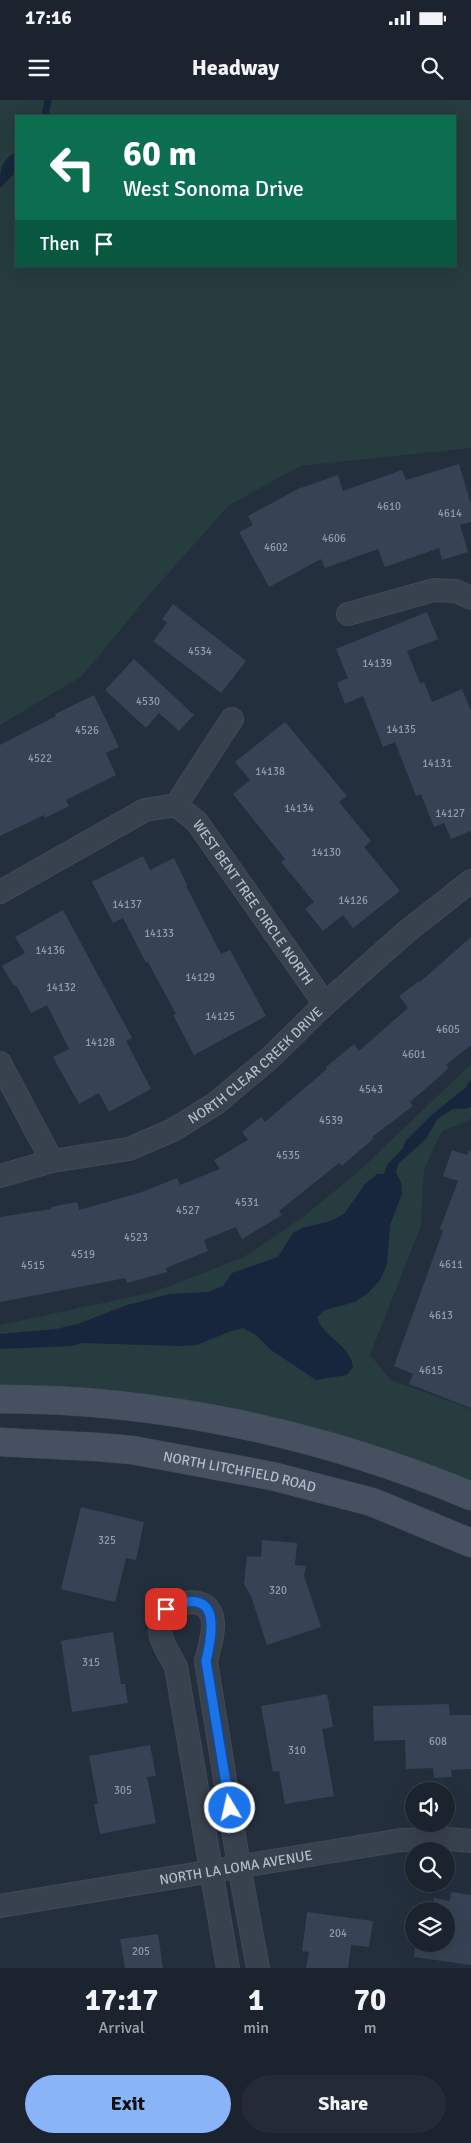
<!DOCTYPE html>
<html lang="en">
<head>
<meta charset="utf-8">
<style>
	:root { --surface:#1b232e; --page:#242b36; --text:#f1f3f6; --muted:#a0a4aa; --line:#39404a; --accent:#8ab4f8 }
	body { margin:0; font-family:Signika,sans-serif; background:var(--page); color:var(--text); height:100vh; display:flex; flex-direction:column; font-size:19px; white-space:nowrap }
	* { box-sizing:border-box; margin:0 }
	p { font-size:16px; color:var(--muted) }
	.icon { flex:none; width:28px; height:28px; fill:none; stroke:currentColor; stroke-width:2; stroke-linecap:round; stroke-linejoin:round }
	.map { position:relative; height:1868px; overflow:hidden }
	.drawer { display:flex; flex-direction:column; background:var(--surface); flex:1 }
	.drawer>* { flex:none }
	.top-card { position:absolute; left:15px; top:15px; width:441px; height:152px; border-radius:0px; box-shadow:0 5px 20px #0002,0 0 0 1px var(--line); background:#0b6e4f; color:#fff; overflow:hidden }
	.fabs { position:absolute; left:405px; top:1682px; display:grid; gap:10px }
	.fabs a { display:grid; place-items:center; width:50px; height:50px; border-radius:50%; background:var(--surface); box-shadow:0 5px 20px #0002,0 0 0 1px var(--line); font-size:25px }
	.pin { position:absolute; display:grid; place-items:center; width:42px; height:42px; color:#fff; margin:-21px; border-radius:10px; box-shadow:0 2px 8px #0006 }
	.me { position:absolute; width:55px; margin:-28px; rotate:351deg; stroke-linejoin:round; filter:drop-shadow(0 0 4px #0008) }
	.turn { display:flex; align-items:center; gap:18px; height:105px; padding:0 25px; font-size:22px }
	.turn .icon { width:65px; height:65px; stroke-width:2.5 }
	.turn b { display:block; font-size:35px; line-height:42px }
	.then { display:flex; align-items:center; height:48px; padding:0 25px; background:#0003; gap:10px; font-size:19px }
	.eta { display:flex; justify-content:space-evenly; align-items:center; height:85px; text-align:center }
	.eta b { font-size:30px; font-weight:700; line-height:35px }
	.primary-button { display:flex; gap:10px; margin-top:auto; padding:10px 25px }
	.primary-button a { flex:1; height:58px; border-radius:30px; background:var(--accent); color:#111; font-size:20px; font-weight:700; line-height:58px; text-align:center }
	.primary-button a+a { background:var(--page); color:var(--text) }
	.status { display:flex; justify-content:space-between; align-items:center; height:35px; padding:0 25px; background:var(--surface); direction:ltr }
	.status svg { height:14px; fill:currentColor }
	header { display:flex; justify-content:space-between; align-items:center; height:65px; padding:0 25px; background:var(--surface); font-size:22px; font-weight:700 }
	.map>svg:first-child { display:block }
	.green { fill:#263c3f; fill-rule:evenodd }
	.water { fill:#17263c }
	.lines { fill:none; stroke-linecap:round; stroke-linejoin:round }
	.stream { stroke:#17263c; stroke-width:7 }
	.building { fill:#364354 }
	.street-casing { stroke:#414a57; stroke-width:24 }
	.secondary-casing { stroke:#414a57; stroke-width:29 }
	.street { stroke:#38414e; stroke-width:22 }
	.secondary { stroke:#465061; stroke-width:28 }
	.route-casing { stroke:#114b97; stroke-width:12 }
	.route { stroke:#1a73e8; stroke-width:9 }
	.labels { text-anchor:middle; stroke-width:5; stroke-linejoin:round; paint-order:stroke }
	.number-label { font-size:11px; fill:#929caa }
	.street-label { font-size:14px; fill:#b4bcc9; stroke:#1d2633 }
</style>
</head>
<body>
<div class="status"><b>17:16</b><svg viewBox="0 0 49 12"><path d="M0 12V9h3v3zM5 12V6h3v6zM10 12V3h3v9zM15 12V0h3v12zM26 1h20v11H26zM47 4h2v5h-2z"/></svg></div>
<header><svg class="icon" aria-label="menu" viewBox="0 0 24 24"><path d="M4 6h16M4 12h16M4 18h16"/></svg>Headway<svg class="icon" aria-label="search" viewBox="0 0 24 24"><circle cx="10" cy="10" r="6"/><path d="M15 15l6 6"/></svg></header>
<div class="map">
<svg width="471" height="1868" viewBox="0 0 471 1868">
	<rect width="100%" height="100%" fill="#242f3e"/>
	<!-- green -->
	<path class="green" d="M0 0H471V348L300 366 228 406 149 495 82 576 0 625ZM16 16H455V166H16Z
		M471 964V1019L442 1031 424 1069 421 1126 370 1255 391 1280 471 1309V1382L0 1287V1225L154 1192 244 1157 303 1117 358 1072Z"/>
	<!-- water -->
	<path class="water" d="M16 52V72L0 88C0 71 0 61 16 52Z
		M471 979V1007L464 1009H453L437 1019 426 1039 398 1064 396 1072 401 1082 402 1094 390 1125 387 1165 380 1180 368 1193 355 1202 325 1210 317 1217C322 1237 350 1244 353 1267L347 1275 316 1280 271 1250 256 1235 243 1228 231 1231 197 1245 179 1246 82 1243 72 1246 0 1249V1234L56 1229 78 1224 127 1205 170 1194 208 1192 223 1186 232 1173 278 1157 293 1133 302 1128 331 1121 344 1114 365 1084 377 1074H384L387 1065 403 1048 406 1040 433 1014 466 987Z"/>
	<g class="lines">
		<!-- stream -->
		<path class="stream" d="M45 16 48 0"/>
	</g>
	<!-- building -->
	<path class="building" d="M459 364 471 404V422L460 425 468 452 442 460 439 448 385 467 378 449 325 468 321 459 269 487 239 432 253 425 248 416 298 389 338 375 343 391 402 370 406 380Z
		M173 504 246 561 221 593 153 541 167 523 162 519Z
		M427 512 438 539 407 551 420 583 424 582 432 602 462 589 471 611V731L451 739 444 723 434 727 421 694 416 696 395 642 383 647 363 596 345 604 337 583 348 578 336 549Z
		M134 559 194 615 179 631 159 613 146 628 105 590Z
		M94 595 119 647 106 653 116 675 66 700 69 706 45 718 44 715 0 736V645L56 616 55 614Z
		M285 622 347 696 339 702 371 741 364 747 400 791 353 828 343 815 323 831 305 809 314 802 281 762 285 759 233 694 250 680 235 662Z
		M143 756 150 770 174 758 187 785 186 786 221 854 230 850 266 916 194 955 173 915 176 914 148 862 146 863 123 818 113 823 92 782Z
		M63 810 132 938 126 941 151 989 109 1012 99 993 79 1004 53 957 69 949 47 905 31 913 16 885 14 886 2 866 25 853 15 837Z
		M471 837V945L446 965 449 968 410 1002 413 1006 372 1037 374 1038 342 1066 339 1063 279 1111 282 1115 242 1139 236 1127 204 1140 208 1151 166 1168 167 1172 127 1183 126 1178 0 1202V1117L51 1109V1107L77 1102 79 1110 139 1093 177 1078 180 1085 220 1069 214 1060 248 1040 242 1032 261 1017 265 1022 327 969 326 967 354 944 359 951 408 908 399 896 419 881 420 882Z
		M452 1050 467 1055 469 1050 471 1051V1308L409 1284 413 1274 394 1266 443 1131 440 1129 458 1081 443 1076Z
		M81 1407 144 1422 136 1460 126 1458 115 1502 61 1489Z
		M262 1440 297 1443 295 1465 306 1466 304 1476 321 1527 267 1545 251 1496 244 1484 247 1456 261 1457Z
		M113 1532 121 1584H125L128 1603 72 1612 61 1541Z
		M327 1594 333 1627 322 1629 334 1696 285 1704 279 1671 273 1672 261 1606Z
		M449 1604 450 1615H471V1669L451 1670 452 1677 434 1678 433 1668 406 1669 405 1640 374 1641 373 1606Z
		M150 1645 156 1676 147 1677 156 1723 100 1734 94 1704H98L89 1656Z
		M451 1792 471 1795V1865L414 1857 415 1844H446V1811H432L434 1798 450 1801Z
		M307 1812 373 1821 369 1847 351 1845 348 1868H306L309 1852 302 1851Z
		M158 1834 163 1868H125L120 1839Z"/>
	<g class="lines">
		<!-- street casing -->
		<g class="street-casing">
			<g id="street">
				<path d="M348 514 434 490 456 491 471 498"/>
				<path id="s1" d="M176 705 197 722 325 904"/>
				<path d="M0 792 145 710 176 705 232 619"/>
				<path d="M0 963 52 1061"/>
				<path id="s2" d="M0 1076 52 1061 129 1049 173 1030 215 1004 270 958 325 904 405 833 471 781"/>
				<path id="s3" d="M0 1806 401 1740 449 1739 471 1741"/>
				<path d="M228 1868 176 1567C164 1543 153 1536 166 1509 183 1501 210 1495 213 1522 214 1535 209 1548 206 1561L239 1766 258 1868"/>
			</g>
		</g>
		<!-- secondary casing -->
		<g class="secondary-casing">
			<g id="secondary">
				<path d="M0 1299C161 1299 322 1334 471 1396"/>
				<path id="s4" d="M0 1342 97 1347 132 1350 272 1376 372 1402 471 1443"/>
			</g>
		</g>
		<!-- street -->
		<use href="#street" class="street"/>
		<!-- secondary -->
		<use href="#secondary" class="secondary"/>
	</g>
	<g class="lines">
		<!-- route casing -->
		<g class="route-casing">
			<path id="route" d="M166 1509C218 1485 215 1524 206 1561L230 1708"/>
		</g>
		<!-- route -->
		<use href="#route" class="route"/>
	</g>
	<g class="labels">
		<!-- number labels -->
		<g class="number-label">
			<text x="389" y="410">4610</text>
			<text x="450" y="417">4614</text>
			<text x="334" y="442">4606</text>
			<text x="276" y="451">4602</text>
			<text x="200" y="555">4534</text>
			<text x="377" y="567">14139</text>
			<text x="148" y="605">4530</text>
			<text x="401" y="633">14135</text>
			<text x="87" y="634">4526</text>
			<text x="40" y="662">4522</text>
			<text x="437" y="667">14131</text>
			<text x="270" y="675">14138</text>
			<text x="299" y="712">14134</text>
			<text x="450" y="717">14127</text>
			<text x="326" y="756">14130</text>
			<text x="353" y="804">14126</text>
			<text x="127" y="808">14137</text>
			<text x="159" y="837">14133</text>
			<text x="50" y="854">14136</text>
			<text x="200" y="881">14129</text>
			<text x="61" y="891">14132</text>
			<text x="220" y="920">14125</text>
			<text x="448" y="933">4605</text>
			<text x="100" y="946">14128</text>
			<text x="414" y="958">4601</text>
			<text x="371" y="993">4543</text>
			<text x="331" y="1024">4539</text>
			<text x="288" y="1059">4535</text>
			<text x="247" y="1106">4531</text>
			<text x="188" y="1114">4527</text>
			<text x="136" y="1141">4523</text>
			<text x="83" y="1158">4519</text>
			<text x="451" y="1168">4611</text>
			<text x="33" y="1169">4515</text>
			<text x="441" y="1219">4613</text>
			<text x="431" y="1274">4615</text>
			<text x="107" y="1444">325</text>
			<text x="278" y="1494">320</text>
			<text x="91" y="1566">315</text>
			<text x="438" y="1645">608</text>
			<text x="297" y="1654">310</text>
			<text x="123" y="1694">305</text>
			<text x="338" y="1837">204</text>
			<text x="141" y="1855">205</text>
		</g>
		<!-- street labels -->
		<g class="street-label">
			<text dy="5" stroke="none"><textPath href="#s1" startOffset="125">WEST BENT TREE CIRCLE NORTH</textPath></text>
			<text dy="5" stroke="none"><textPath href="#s2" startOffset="285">NORTH CLEAR CREEK DRIVE</textPath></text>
			<text dy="5" stroke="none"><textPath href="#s4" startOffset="242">NORTH LITCHFIELD ROAD</textPath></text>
			<text dy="5" stroke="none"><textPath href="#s3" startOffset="239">NORTH LA LOMA AVENUE</textPath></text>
		</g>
	</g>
</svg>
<div class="fabs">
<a><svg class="icon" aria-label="sound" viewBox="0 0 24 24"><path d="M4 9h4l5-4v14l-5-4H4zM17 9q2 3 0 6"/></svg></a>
<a><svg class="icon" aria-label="search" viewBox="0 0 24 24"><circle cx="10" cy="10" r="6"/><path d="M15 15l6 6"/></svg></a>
<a><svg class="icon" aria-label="layers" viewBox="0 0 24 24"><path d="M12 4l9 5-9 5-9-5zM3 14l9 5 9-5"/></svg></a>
</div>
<div class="pin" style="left:166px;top:1509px;background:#d93025"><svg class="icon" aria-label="arrive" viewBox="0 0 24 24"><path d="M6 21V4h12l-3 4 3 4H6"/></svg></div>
<svg class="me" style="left:230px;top:1708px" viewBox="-20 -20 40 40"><circle r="17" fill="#1a73e8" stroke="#fff" stroke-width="3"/><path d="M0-11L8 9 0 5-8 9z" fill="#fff"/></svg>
<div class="top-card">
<div class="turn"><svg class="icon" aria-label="left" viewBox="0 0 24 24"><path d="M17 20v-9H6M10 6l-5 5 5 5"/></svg><div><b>60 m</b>West Sonoma Drive</div></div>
<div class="then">Then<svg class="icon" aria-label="arrive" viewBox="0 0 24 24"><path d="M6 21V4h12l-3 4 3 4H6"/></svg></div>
</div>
</div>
<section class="drawer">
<div class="eta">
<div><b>17:17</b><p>Arrival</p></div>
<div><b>1</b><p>min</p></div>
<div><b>70</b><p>m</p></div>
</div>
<div class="primary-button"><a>Exit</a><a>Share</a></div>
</section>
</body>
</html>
